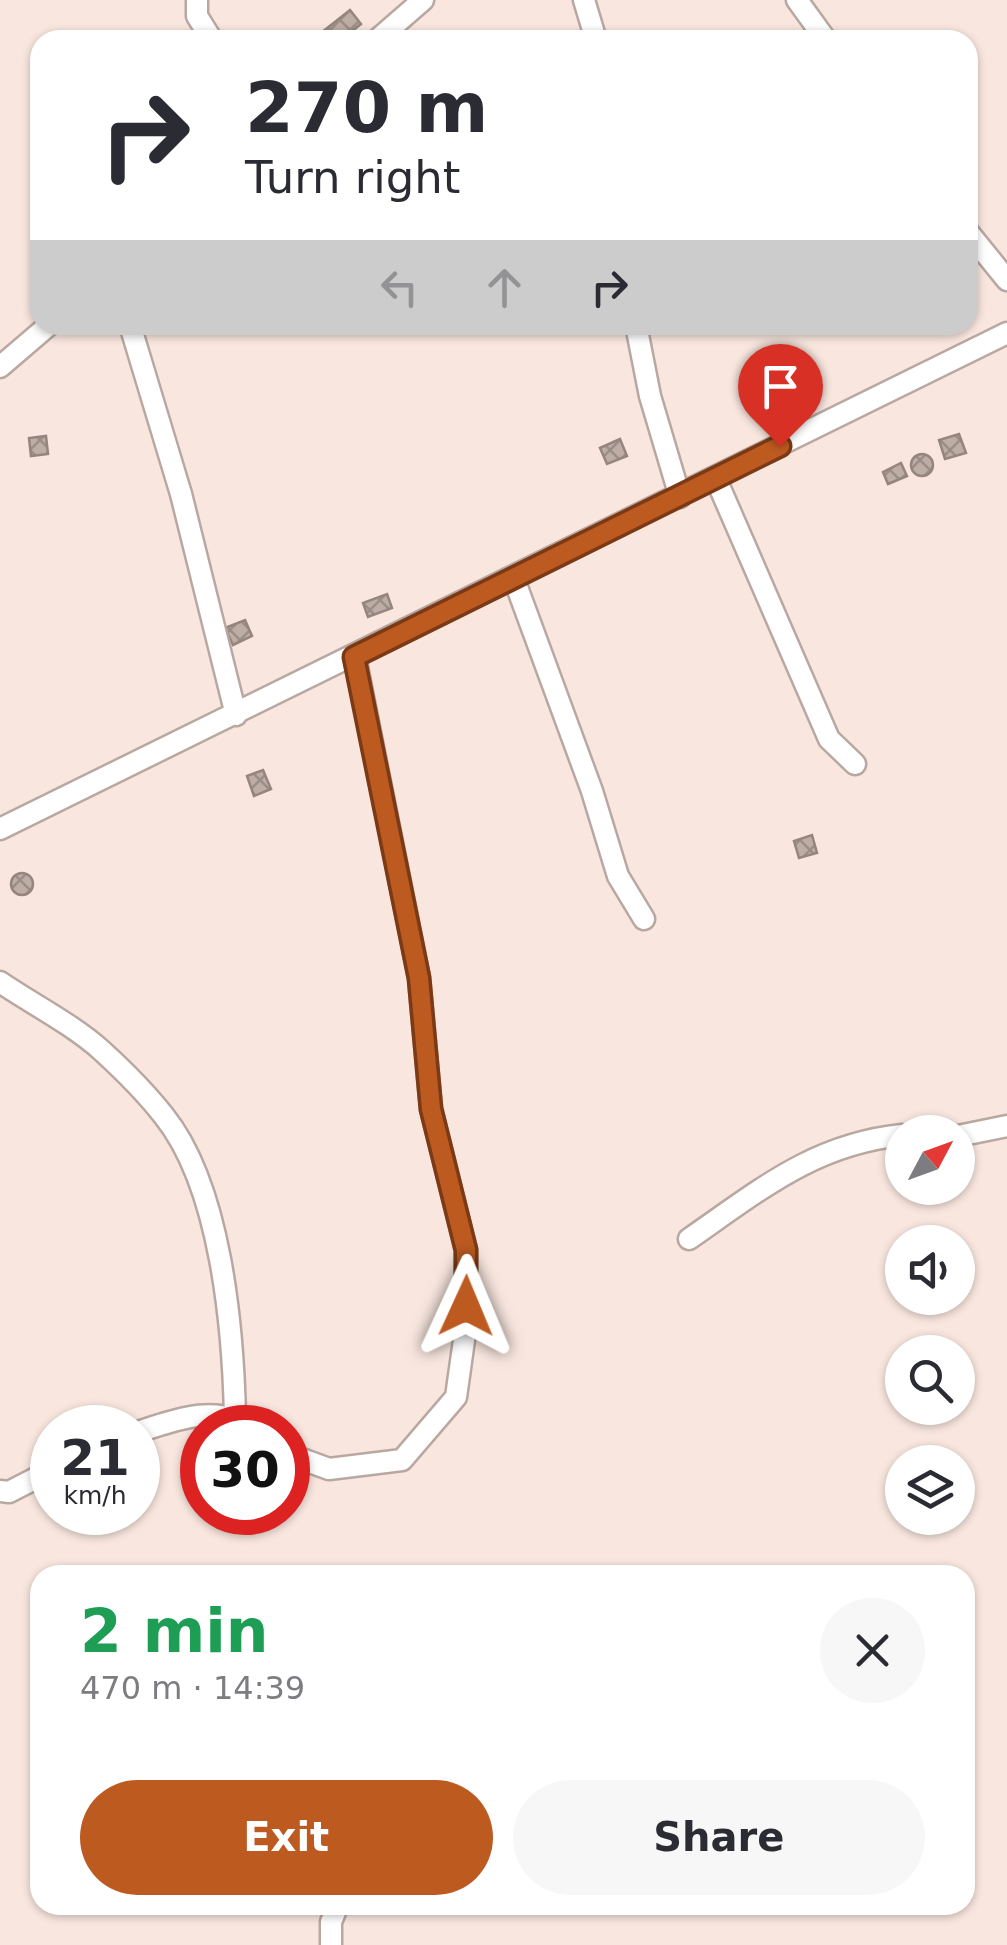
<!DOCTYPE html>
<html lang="en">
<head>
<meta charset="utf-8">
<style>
	:root { --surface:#fff; --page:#f7f7f7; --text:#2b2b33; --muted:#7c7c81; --accent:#bd5a20 }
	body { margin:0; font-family:"DejaVu Sans",sans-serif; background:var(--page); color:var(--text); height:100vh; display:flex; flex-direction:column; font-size:38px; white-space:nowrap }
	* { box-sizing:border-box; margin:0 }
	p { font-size:32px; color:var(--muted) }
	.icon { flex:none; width:55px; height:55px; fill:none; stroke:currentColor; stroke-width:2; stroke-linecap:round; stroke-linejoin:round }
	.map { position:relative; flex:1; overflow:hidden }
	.sheet { position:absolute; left:30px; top:1565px; width:945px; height:350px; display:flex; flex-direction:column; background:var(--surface); border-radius:30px; box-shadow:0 2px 8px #0004 }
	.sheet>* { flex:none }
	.banner { position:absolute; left:30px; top:30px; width:948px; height:305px; border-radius:30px; box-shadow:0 2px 8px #0004; background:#fff; color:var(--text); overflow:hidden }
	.needle { width:65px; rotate:49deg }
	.controls { position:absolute; left:885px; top:1115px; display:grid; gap:20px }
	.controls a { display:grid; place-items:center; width:90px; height:90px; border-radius:50%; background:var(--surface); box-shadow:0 2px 8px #0004; font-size:50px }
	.speed { position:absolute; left:30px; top:1405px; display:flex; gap:20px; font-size:50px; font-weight:700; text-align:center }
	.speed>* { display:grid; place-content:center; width:130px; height:130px; border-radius:50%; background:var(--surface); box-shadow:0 2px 8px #0004; line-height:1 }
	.speed small { font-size:25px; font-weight:400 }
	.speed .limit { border:15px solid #d22; background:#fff; color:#111 }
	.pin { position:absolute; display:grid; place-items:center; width:85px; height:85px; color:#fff; margin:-102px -42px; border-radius:50% 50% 50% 0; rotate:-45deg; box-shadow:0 0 10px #0007 }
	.pin .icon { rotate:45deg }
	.me { position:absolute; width:110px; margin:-55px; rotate:1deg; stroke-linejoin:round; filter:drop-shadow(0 0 8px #0008) }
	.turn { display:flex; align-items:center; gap:35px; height:210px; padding:0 50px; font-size:45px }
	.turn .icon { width:130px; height:130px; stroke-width:2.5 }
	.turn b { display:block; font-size:70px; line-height:85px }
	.lanes { display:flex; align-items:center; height:95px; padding:0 50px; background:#0003; justify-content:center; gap:50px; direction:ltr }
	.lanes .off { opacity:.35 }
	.round { display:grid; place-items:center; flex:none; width:105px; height:105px; border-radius:52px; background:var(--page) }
	.summary { display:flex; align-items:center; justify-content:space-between; height:170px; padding:0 50px }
	h1 { font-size:60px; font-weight:600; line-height:75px; color:#1e9e55 }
	.cta { display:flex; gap:20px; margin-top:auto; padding:20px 50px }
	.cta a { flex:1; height:115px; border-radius:60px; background:var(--accent); color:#fff; font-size:40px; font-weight:600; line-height:115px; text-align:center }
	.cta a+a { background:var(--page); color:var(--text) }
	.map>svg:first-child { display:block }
	.building { fill:url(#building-cross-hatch); stroke:#95857e; stroke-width:2.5 }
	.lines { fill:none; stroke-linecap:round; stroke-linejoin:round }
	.minor-casing { stroke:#b9a8a1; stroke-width:25 }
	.minor { stroke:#fff; stroke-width:20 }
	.route-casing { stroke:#7b3a15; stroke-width:25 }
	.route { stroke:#bd5a20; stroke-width:18 }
</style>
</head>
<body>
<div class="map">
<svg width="1007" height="1945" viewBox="0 0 1007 1945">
	<defs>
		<pattern id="building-cross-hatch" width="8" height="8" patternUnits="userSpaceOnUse" patternTransform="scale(2.5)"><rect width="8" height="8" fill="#bdada5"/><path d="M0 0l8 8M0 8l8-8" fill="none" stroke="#9b8e87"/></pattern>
	</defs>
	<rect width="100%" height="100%" fill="#f9e7df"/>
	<!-- building -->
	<path class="building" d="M350 10 361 24 341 40H312Z
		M959 434 966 453 945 459 939 440Z
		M46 436 48 454 31 456 29 438Z
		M620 439 627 456 607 464 600 448Z
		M911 465a11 11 0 1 1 22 0a11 11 0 1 1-22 0Z
		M901 463 907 476 888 484 883 472Z
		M387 594 392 608 368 617 363 603Z
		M245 620 252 636 233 645 225 628Z
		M263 770 271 789 254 796 247 776Z
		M812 835 817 853 799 858 794 841Z
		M11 884a11 11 0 1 1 22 0a11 11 0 1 1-22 0Z"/>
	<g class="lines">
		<!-- minor casing -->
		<g class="minor-casing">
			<path id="minor" d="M197 0V16L212 40
				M584 0 596 40
				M797 0 826 40
				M377 40 423 0
				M968 232 1007 280
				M130 325 181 494 236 715
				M636 325 650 396 680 497
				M0 367 49 325
				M716 479 829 739 855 764
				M514 579 592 791 618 876 644 919
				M0 829 1007 333
				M0 982C32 1004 72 1024 101 1050 123 1070 146 1093 164 1116 221 1187 233 1328 235 1416
				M958 1136 1007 1126
				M689 1239C760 1190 814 1144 902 1135
				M138 1432C174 1420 218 1403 251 1428
				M288 1454 329 1469 402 1460 456 1397 465 1333 466 1250 431 1109 419 978 355 657
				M0 1491 9 1492 52 1470
				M331 1945V1922L338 1905"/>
		</g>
		<!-- minor -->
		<use href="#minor" class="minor"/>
	</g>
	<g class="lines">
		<!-- route casing -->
		<g class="route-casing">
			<path id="route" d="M466 1306V1250L431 1109 419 978 354 657 780 446"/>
		</g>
		<!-- route -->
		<use href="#route" class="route"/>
	</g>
</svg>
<div class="controls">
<a><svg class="needle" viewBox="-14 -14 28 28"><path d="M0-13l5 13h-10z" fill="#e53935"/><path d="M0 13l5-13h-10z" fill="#7c7c81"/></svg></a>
<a><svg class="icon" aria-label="sound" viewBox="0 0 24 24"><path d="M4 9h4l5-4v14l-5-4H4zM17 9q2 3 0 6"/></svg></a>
<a><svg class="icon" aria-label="search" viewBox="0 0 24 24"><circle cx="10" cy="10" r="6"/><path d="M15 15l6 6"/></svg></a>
<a><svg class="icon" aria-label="layers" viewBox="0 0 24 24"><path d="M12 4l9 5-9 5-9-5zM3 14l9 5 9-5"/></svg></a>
</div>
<div class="speed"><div>21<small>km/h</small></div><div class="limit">30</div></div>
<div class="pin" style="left:780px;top:446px;background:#d93025"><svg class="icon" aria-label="arrive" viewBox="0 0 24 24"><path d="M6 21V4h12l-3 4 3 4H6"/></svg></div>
<svg class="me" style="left:466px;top:1306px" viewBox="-20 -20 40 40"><path d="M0-17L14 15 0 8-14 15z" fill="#bd5a20" stroke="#fff" stroke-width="4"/></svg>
<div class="banner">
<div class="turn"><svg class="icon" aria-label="right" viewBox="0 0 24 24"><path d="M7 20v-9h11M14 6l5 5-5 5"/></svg><div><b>270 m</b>Turn right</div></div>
<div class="lanes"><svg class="icon off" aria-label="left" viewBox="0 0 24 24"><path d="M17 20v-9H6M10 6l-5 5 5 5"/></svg><svg class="icon off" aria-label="ahead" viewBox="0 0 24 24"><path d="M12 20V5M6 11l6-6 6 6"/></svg><svg class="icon" aria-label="right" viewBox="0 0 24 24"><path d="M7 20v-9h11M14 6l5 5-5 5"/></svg></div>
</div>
<section class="sheet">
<div class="summary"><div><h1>2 min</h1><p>470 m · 14:39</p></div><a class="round"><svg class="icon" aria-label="close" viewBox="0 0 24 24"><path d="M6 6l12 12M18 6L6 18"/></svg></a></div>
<div class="cta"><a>Exit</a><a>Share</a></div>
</section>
</div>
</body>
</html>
